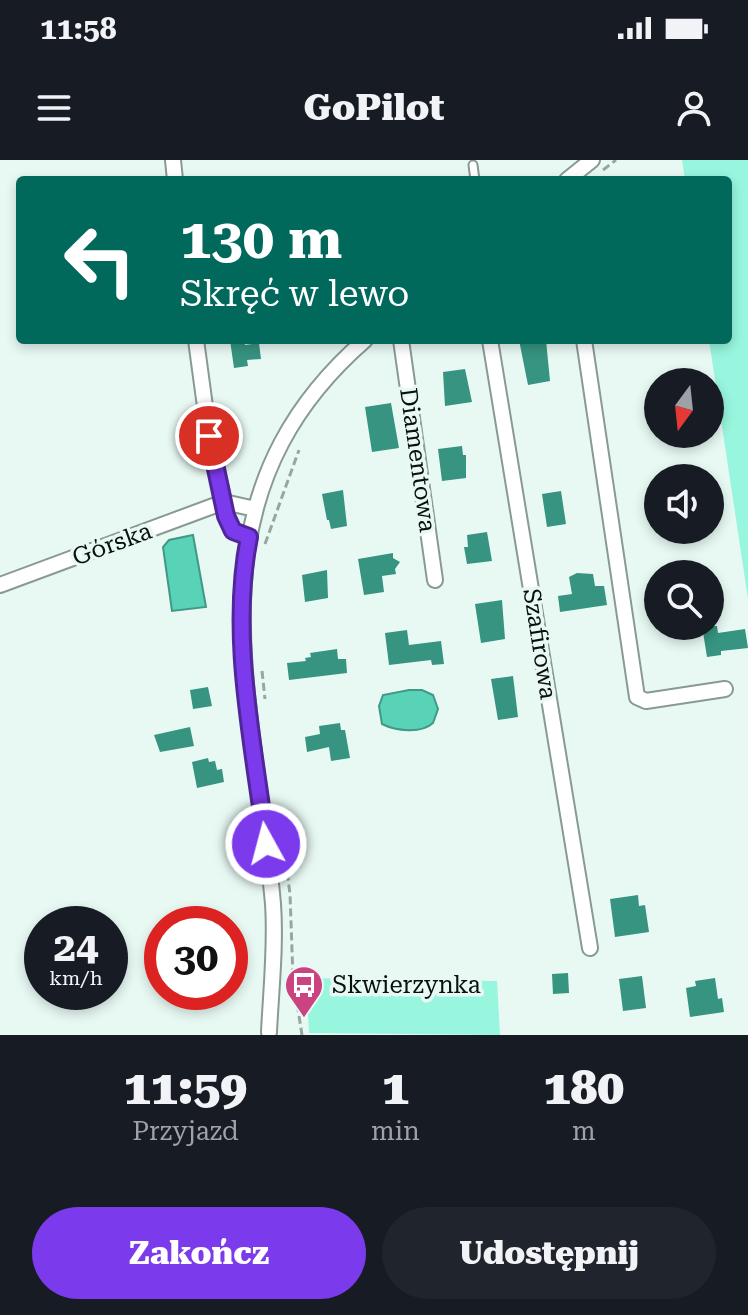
<!DOCTYPE html>
<html lang="pl">
<head>
<meta charset="utf-8">
<style>
	:root { --surface:#171b24; --page:#20242c; --text:#f1f3f6; --muted:#9ea1a6; --accent:#7c3aed }
	body { margin:0; font-family:"Roboto Serif",serif; background:var(--page); color:var(--text); height:100vh; display:flex; flex-direction:column; font-size:30px; white-space:nowrap }
	* { box-sizing:border-box; margin:0 }
	p { font-size:26px; color:var(--muted) }
	.icon { flex:none; width:44px; height:44px; fill:none; stroke:currentColor; stroke-width:2; stroke-linecap:round; stroke-linejoin:round }
	.map { position:relative; height:875px; overflow:hidden }
	.drawer { display:flex; flex-direction:column; background:var(--surface); flex:1 }
	.drawer>* { flex:none }
	.hud { position:absolute; left:16px; top:16px; width:716px; height:168px; border-radius:8px; box-shadow:0 4px 12px #0003; background:#00695c; color:#fff; overflow:hidden }
	.needle { width:52px; rotate:195deg }
	.buttons { position:absolute; left:644px; top:208px; display:grid; gap:16px }
	.buttons a { display:grid; place-items:center; width:80px; height:80px; border-radius:50%; background:var(--surface); box-shadow:0 4px 12px #0003; font-size:40px }
	.speed { position:absolute; left:24px; top:746px; display:flex; gap:16px; font-size:40px; font-weight:700; text-align:center }
	.speed>* { display:grid; place-content:center; width:104px; height:104px; border-radius:50%; background:var(--surface); box-shadow:0 4px 12px #0003; line-height:1 }
	.speed small { font-size:20px; font-weight:400 }
	.speed .limit { border:12px solid #d22; background:#fff; color:#111 }
	.pin { position:absolute; display:grid; place-items:center; width:68px; height:68px; color:#fff; margin:-34px; border:4px solid #fff; border-radius:50%; box-shadow:0 2px 8px #0007 }
	.me { position:absolute; width:88px; margin:-44px; rotate:353deg; stroke-linejoin:round; filter:drop-shadow(0 0 6px #0008) }
	.turn { display:flex; align-items:center; gap:28px; height:168px; padding:0 32px; font-size:36px }
	.turn .icon { width:104px; height:104px; stroke-width:2.5 }
	.turn b { display:block; font-size:56px; line-height:68px }
	.eta { display:flex; justify-content:space-evenly; align-items:center; height:136px; text-align:center }
	.eta b { font-size:48px; font-weight:800; line-height:56px }
	.button { display:flex; gap:16px; margin-top:auto; padding:16px 32px }
	.button a { flex:1; height:92px; border-radius:48px; background:var(--accent); color:#fff; font-size:32px; font-weight:800; line-height:92px; text-align:center }
	.button a+a { background:var(--page); color:var(--text) }
	.status { display:flex; justify-content:space-between; align-items:center; height:56px; padding:0 40px; background:var(--surface); direction:ltr }
	.status svg { height:22px; fill:currentColor }
	header { display:flex; justify-content:space-between; align-items:center; height:104px; padding:0 32px; background:var(--surface); font-size:36px; font-weight:800 }
	.map>svg:first-child { display:block }
	.green { fill:#98f6de }
	.water { fill:#58d3b8; stroke:#419885; stroke-width:2 }
	.building { fill:#369480 }
	.lines { fill:none; stroke-linecap:round; stroke-linejoin:round }
	.lane-casing { stroke:#899994; stroke-width:11 }
	.street-casing { stroke:#899994; stroke-width:18 }
	.path { stroke:#98a5a1; stroke-width:3; stroke-dasharray:8 4; stroke-linecap:butt }
	.lane { stroke:#fff; stroke-width:7 }
	.street { stroke:#fff; stroke-width:14 }
	.route-casing { stroke:#51269a; stroke-width:20 }
	.route { stroke:#7c3aed; stroke-width:14 }
	.labels { text-anchor:middle; stroke-width:7; stroke-linejoin:round; paint-order:stroke }
	.street-label { font-size:24px; fill:#0a100e; stroke:#e8f9f4 }
	.poi-label { font-size:24px; fill:#0a100e; stroke:#e8f9f4; text-anchor:start }
</style>
</head>
<body>
<div class="status"><b>11:58</b><svg viewBox="0 0 49 12"><path d="M0 12V9h3v3zM5 12V6h3v6zM10 12V3h3v9zM15 12V0h3v12zM26 1h20v11H26zM47 4h2v5h-2z"/></svg></div>
<header><svg class="icon" aria-label="menu" viewBox="0 0 24 24"><path d="M4 6h16M4 12h16M4 18h16"/></svg>GoPilot<svg class="icon" aria-label="person" viewBox="0 0 24 24"><circle cx="12" cy="8" r="4"/><path d="M4 21q1-7 8-7t8 7"/></svg></header>
<div class="map">
<svg width="748" height="875" viewBox="0 0 748 875">
	<rect width="100%" height="100%" fill="#e8f9f4"/>
	<!-- green -->
	<path class="green" d="M682 0H748V439L709 180H728V20H685Z
		M306 818 497 821 500 875 309 873Z"/>
	<!-- water -->
	<path class="water" d="M193 375 206 447 172 451 163 387 169 380Z
		M409 530H422L433 535 438 549 433 563C421 574 396 571 382 564L379 546 383 535Z"/>
	<!-- building -->
	<path class="building" d="M230 180H244L245 185 259 183 261 199 247 200 248 206 234 208Z
		M519 180H546L550 221 528 225Z
		M465 209 472 242 445 246 443 212Z
		M391 243 399 288 372 292 365 247Z
		M462 286 463 295H466V318L442 321 438 289Z
		M343 330 347 366 331 369 329 360H327L322 334Z
		M561 331 566 364 547 367 542 334Z
		M487 372 492 401 467 404 464 387H468L467 375Z
		M393 393V398L400 402 395 409 396 414 382 416 384 432 364 435 358 399Z
		M327 410 328 438 305 442 302 415Z
		M577 413 593 414 595 426H604L607 445 560 452 558 436 572 434 569 417Z
		M502 440 505 479 481 483 475 444Z
		M702 466H717L718 473 745 469 748 488 721 491V495L707 497Z
		M407 470 409 485 441 481 444 504 432 505 431 500 389 505 385 473Z
		M337 489 338 499H346L347 513 289 520 287 503 306 501 305 498 311 497 310 493Z
		M513 516 518 557 498 560 491 519Z
		M208 527 212 546 193 549 190 530Z
		M340 563 341 570H345L350 598 331 601 329 587 307 592 305 577 320 574 319 566Z
		M190 567 194 586 160 592 154 575Z
		M208 598 209 602 215 601 217 610 222 609 224 622 197 628 192 602Z
		M638 735 639 746 645 745 649 772 615 777 610 739Z
		M568 813 569 833 553 834 552 814Z
		M642 816 646 848 623 851 619 819Z
		M715 818 718 839 722 838 724 852 690 857 686 828 696 826 695 821Z"/>
	<g class="lines">
		<!-- lane casing -->
		<g class="lane-casing">
			<path id="lane" d="M473 5 475 20
				M224 342 226 356 233 371 249 377"/>
		</g>
		<!-- street casing -->
		<g class="street-casing">
			<path id="street" d="M173 0 175 20
				M567 20 592 0
				M196 180 209 276 224 342 255 349
				M401 180 435 420
				M490 180 590 788
				M584 180 637 537 646 541 725 529
				M0 425 224 342
				M269 872C271 830 276 786 273 744 255 537 180 341 365 180"/>
		</g>
		<!-- path -->
		<path class="path" d="M603 10 616 0
			M265 384 299 290
			M262 511 265 539
			M281 665 290 734 293 818 302 875"/>
		<!-- lane -->
		<use href="#lane" class="lane"/>
		<!-- street -->
		<use href="#street" class="street"/>
	</g>
	<g class="lines">
		<!-- route casing -->
		<g class="route-casing">
			<path id="route" d="M209 276 226 356 233 371 249 377C229 477 254 585 266 684"/>
		</g>
		<!-- route -->
		<use href="#route" class="route"/>
	</g>
	<!-- icons -->
	<defs>
		<g id="bus-pin" transform="scale(2)"><path d="M0 17L-7.5 6A9.5 9.5 0 1 1 7.5 6Z" fill="#cb4481" stroke="#e8f9f4"/><path d="M-5-6H5V4H4V6H2V4H-2V6H-4V4H-5ZM-3.5-4V0h7V-4ZM-3.5 1.2v1.5H-2V1.2ZM2 1.2v1.5H3.5V1.2Z" fill="#fff"/></g>
	</defs>
	<g fill-rule="evenodd">
		<use href="#bus-pin" x="304" y="825"/>
	</g>
	<g class="labels">
		<!-- street labels -->
		<g class="street-label">
			<text transform="translate(418 300) rotate(82)" y="8">Diamentowa</text>
			<text transform="translate(112 384) rotate(-20)" y="8">Górska</text>
			<text transform="translate(540 484) rotate(81)" y="8">Szafirowa</text>
		</g>
		<!-- poi labels -->
		<g class="poi-label">
			<text x="332" y="833">Skwierzynka</text>
		</g>
	</g>
</svg>
<div class="buttons">
<a><svg class="needle" viewBox="-14 -14 28 28"><path d="M0-13l5 13h-10z" fill="#e53935"/><path d="M0 13l5-13h-10z" fill="#9ea1a6"/></svg></a>
<a><svg class="icon" aria-label="sound" viewBox="0 0 24 24"><path d="M4 9h4l5-4v14l-5-4H4zM17 9q2 3 0 6"/></svg></a>
<a><svg class="icon" aria-label="search" viewBox="0 0 24 24"><circle cx="10" cy="10" r="6"/><path d="M15 15l6 6"/></svg></a>
</div>
<div class="speed"><div>24<small>km/h</small></div><div class="limit">30</div></div>
<div class="pin" style="left:209px;top:276px;background:#d93025"><svg class="icon" aria-label="arrive" viewBox="0 0 24 24"><path d="M6 21V4h12l-3 4 3 4H6"/></svg></div>
<svg class="me" style="left:266px;top:684px" viewBox="-20 -20 40 40"><circle r="17" fill="#7c3aed" stroke="#fff" stroke-width="3"/><path d="M0-11L8 9 0 5-8 9z" fill="#fff"/></svg>
<div class="hud">
<div class="turn"><svg class="icon" aria-label="left" viewBox="0 0 24 24"><path d="M17 20v-9H6M10 6l-5 5 5 5"/></svg><div><b>130 m</b>Skręć w lewo</div></div>
</div>
</div>
<section class="drawer">
<div class="eta">
<div><b>11:59</b><p>Przyjazd</p></div>
<div><b>1</b><p>min</p></div>
<div><b>180</b><p>m</p></div>
</div>
<div class="button"><a>Zakończ</a><a>Udostępnij</a></div>
</section>
</body>
</html>
